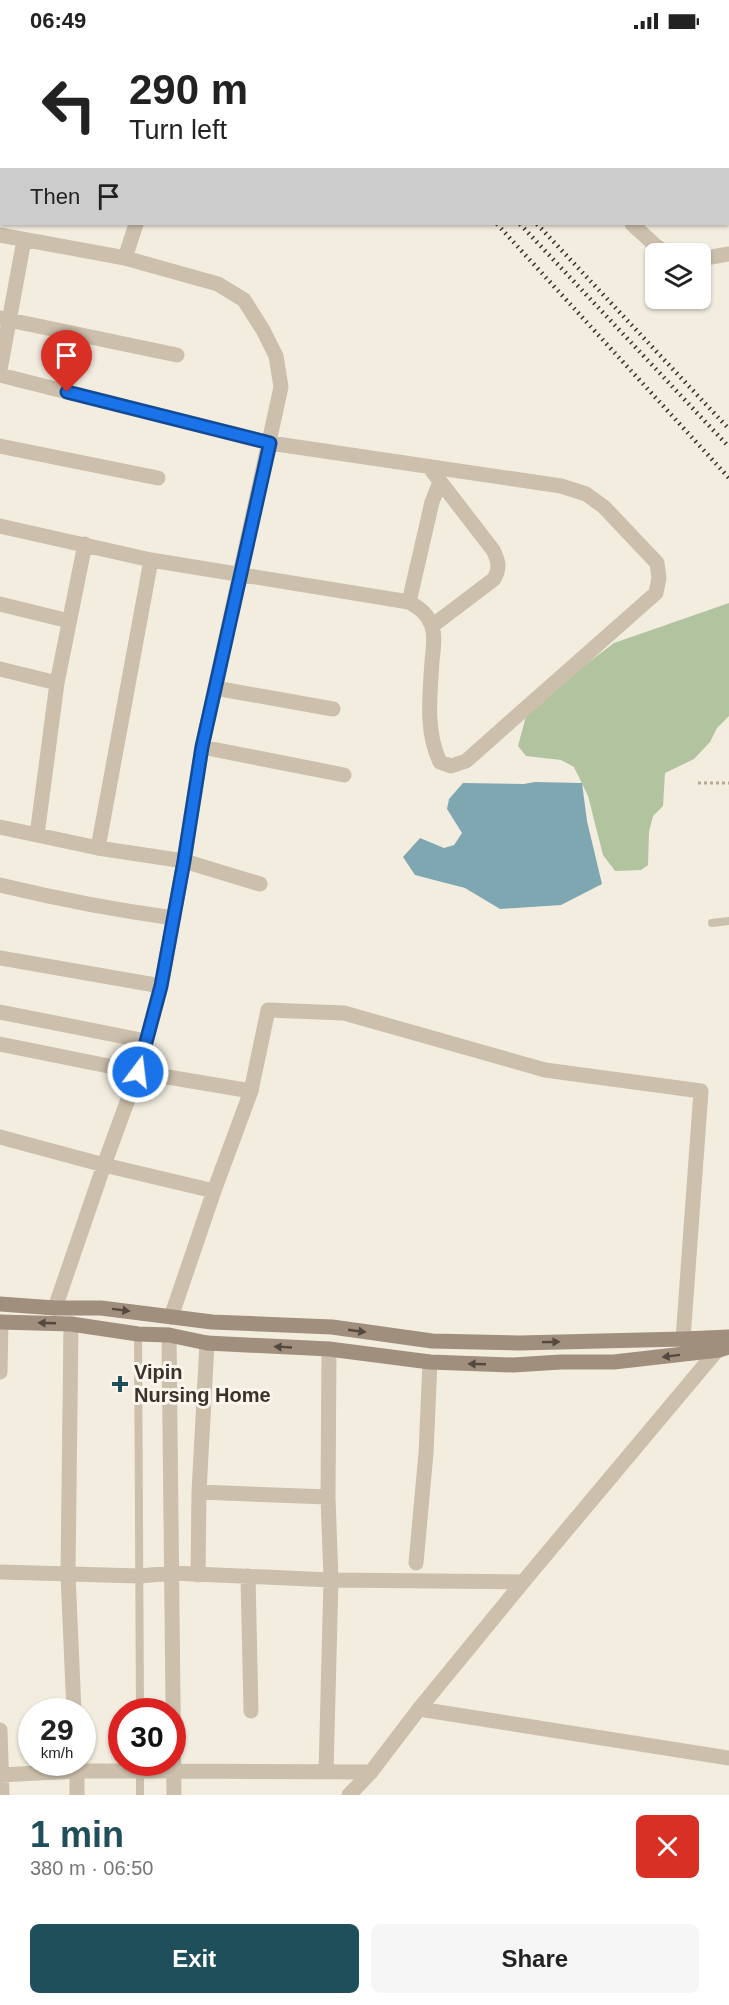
<!DOCTYPE html>
<html lang="en">
<head>
<meta charset="utf-8">
<style>
	:root { --surface:#fff; --page:#f6f6f6; --text:#222; --muted:#767676; --accent:#204f5c }
	body { margin:0; font-family:Helvetica,sans-serif; background:var(--page); color:var(--text); height:100vh; display:flex; flex-direction:column; font-size:22px; white-space:nowrap }
	* { box-sizing:border-box; margin:0 }
	p { font-size:20px; color:var(--muted) }
	.icon { flex:none; width:33px; height:33px; fill:none; stroke:currentColor; stroke-width:2; stroke-linecap:round; stroke-linejoin:round }
	.map { position:relative; height:1753px; overflow:hidden }
	.sheet { display:flex; flex-direction:column; background:var(--surface); flex:1 }
	.sheet>* { flex:none }
	.top-card { position:absolute; left:0px; top:0px; width:729px; height:183px; box-shadow:0 2px 4px #0004; background:#fff; color:var(--text); overflow:hidden }
	.fabs { position:absolute; left:645px; top:201px; display:grid; gap:12px }
	.fabs a { display:grid; place-items:center; width:66px; height:66px; border-radius:9px; background:var(--surface); box-shadow:0 2px 4px #0004; font-size:30px }
	.speed { position:absolute; left:18px; top:1656px; display:flex; gap:12px; font-size:30px; font-weight:700; text-align:center }
	.speed>* { display:grid; place-content:center; width:78px; height:78px; border-radius:50%; background:var(--surface); box-shadow:0 2px 4px #0004; line-height:1 }
	.speed small { font-size:15px; font-weight:400 }
	.speed .limit { border:9px solid #d22; background:#fff; color:#111 }
	.pin { position:absolute; display:grid; place-items:center; width:51px; height:51px; color:#fff; margin:-62px -26px; border-radius:50% 50% 50% 0; rotate:-45deg; box-shadow:0 0 6px #0007 }
	.pin .icon { rotate:45deg }
	.me { position:absolute; width:66px; margin:-33px; rotate:15deg; stroke-linejoin:round; filter:drop-shadow(0 0 4px #0008) }
	.turn { display:flex; align-items:center; gap:21px; height:126px; padding:0 30px; font-size:27px }
	.turn .icon { width:78px; height:78px; stroke-width:2.5 }
	.turn b { display:block; font-size:42px; line-height:51px }
	.then { display:flex; align-items:center; height:57px; padding:0 30px; background:#0003; gap:12px; font-size:22px }
	.round { display:grid; place-items:center; flex:none; width:63px; height:63px; border-radius:9px; background:var(--page) }
	.head { display:flex; align-items:center; justify-content:space-between; height:102px; padding:0 30px }
	h1 { font-size:36px; font-weight:700; line-height:45px; color:var(--accent) }
	.button { display:flex; gap:12px; margin-top:auto; padding:12px 30px }
	.button a { flex:1; height:69px; border-radius:9px; background:var(--accent); color:#fff; font-size:24px; font-weight:700; line-height:69px; text-align:center }
	.button a+a { background:var(--page); color:var(--text) }
	.status { display:flex; justify-content:space-between; align-items:center; height:42px; padding:0 30px; background:var(--surface); direction:ltr }
	.status svg { height:16px; fill:currentColor }
	.map>svg:first-child { display:block }
	.green { fill:#b2c3a0 }
	.water { fill:#7fa7b1 }
	.lines { fill:none; stroke-linecap:round; stroke-linejoin:round }
	.path { stroke:#b8a996; stroke-width:3; stroke-dasharray:3 3; stroke-linecap:butt }
	.service { stroke:#ccbfac; stroke-width:8 }
	.minor { stroke:#ccbfac; stroke-width:15 }
	.tertiary { stroke:#ccbfac; stroke-width:15 }
	.secondary { stroke:#a08f7d; stroke-width:15 }
	.rail { stroke:#3a322b; stroke-width:4.5; stroke-dasharray:1.5 4.5; stroke-linecap:butt }
	.oneway { fill:#544940 }
	.route-casing { stroke:#114b97; stroke-width:15 }
	.route { stroke:#1a73e8; stroke-width:10 }
	.poi-dot { fill:#204f5c; stroke:#faf6ed; stroke-width:2 }
	.labels { text-anchor:middle; stroke-width:6; stroke-linejoin:round; paint-order:stroke }
	.poi-label { font-size:20px; font-weight:bold; fill:#3a322b; stroke:#faf6ed; text-anchor:start }
</style>
</head>
<body>
<div class="status"><b>06:49</b><svg viewBox="0 0 49 12"><path d="M0 12V9h3v3zM5 12V6h3v6zM10 12V3h3v9zM15 12V0h3v12zM26 1h20v11H26zM47 4h2v5h-2z"/></svg></div>
<div class="map">
<svg width="729" height="1753" viewBox="0 0 729 1753">
	<rect width="100%" height="100%" fill="#f3ede0"/>
	<!-- green -->
	<path class="green" d="M729 561V674L717 686 710 700 694 717 665 731 663 764 653 774 649 790 648 823 641 828 615 829 603 813 588 754 574 725 561 718 526 714 518 704 526 674 568 636 614 601Z"/>
	<!-- water -->
	<path class="water" d="M535 740 582 741 587 779 602 842 561 863 500 867 465 846 415 833 403 815 420 796 444 806 454 803 462 791 447 767 449 757 463 741 524 742Z"/>
	<g class="lines">
		<!-- path -->
		<path class="path" d="M698 741H729"/>
		<!-- service -->
		<path class="service" d="M712 881 729 879
			M138 1292 140 1670
			M140 1720V1753"/>
		<!-- minor -->
		<path class="minor" d="M88 2V0
			M193 2V0
			M0 57H2
			M632 182 656 204 668 212
			M0 193 125 216 218 242 244 258 263 288 276 314 281 345 202 705 184 819 161 944 138 1030 104 1123 55 1266
			M125 216 136 182
			M700 217 729 212
			M0 276 177 313
			M0 328 24 198
			M0 333 270 401 561 444 586 452 604 465 657 521 659 536 656 551 466 719 451 724 440 720C425 689 430 653 432 619 433 608 436 593 431 582 426 570 419 566 409 560L151 518 0 484
			M0 404 158 436
			M429 425 493 508C499 520 500 526 494 537L432 584
			M409 560 432 460 440 440
			M0 562 69 579
			M0 627 57 641
			M215 646 333 667
			M202 705 344 733
			M0 785 98 806 184 819 260 842
			M37 793 57 641 85 502
			M98 806 151 518
			M0 843C58 857 115 868 174 876
			M0 916 161 944
			M0 970 146 999
			M0 1095 104 1123 214 1149
			M171 1275 214 1149 251 1049 268 968 344 971 545 1028 701 1049 683 1297
			M71 1282 68 1532 74 1670
			M169 1293 174 1753
			M0 1330 1 1280
			M199 1450 328 1455
			M416 1521 426 1411 430 1320
			M0 1530 140 1534 172 1531 331 1538 523 1540
			M198 1533 199 1450 207 1301
			M248 1534 251 1669
			M419 1667 729 1716
			M0 1688 2 1753
			M77 1720V1753
			M326 1730 331 1538 328 1455 329 1307
			M0 1733 77 1729H175L371 1730"/>
		<!-- tertiary -->
		<path class="tertiary" d="M0 1002 138 1030 251 1049
			M349 1753 371 1730 419 1667 523 1540 724 1300"/>
		<!-- secondary -->
		<path class="secondary" d="M0 1262 55 1266H101L212 1280 332 1285 432 1299 519 1301 683 1297 729 1295
			M0 1280 71 1282 138 1292 169 1293 207 1301 329 1307 430 1320 513 1323 561 1320H614L719 1308 729 1305"/>
		<!-- rail -->
		<path class="rail" d="M333 0 335 2
			M351 0 352 2
			M367 0 369 2
			M497 182 729 436
			M520 182 729 405
			M537 182 729 387"/>
	</g>
	<!-- one-way arrows -->
	<defs><path id="oneway-solid" d="M-6-.8H1V-3.2L6.5 0L1 3.2V.8H-6Z" transform="scale(1.5)"/></defs>
	<g class="oneway">
		<use href="#oneway-solid" transform="translate(121 1268) rotate(7)"/>
		<use href="#oneway-solid" transform="translate(47 1281) rotate(-178)"/>
		<use href="#oneway-solid" transform="translate(357 1289) rotate(8)"/>
		<use href="#oneway-solid" transform="translate(551 1300) rotate(-1)"/>
		<use href="#oneway-solid" transform="translate(283 1305) rotate(-177)"/>
		<use href="#oneway-solid" transform="translate(671 1314) rotate(173)"/>
		<use href="#oneway-solid" transform="translate(477 1322) rotate(-178)"/>
	</g>
	<g class="lines">
		<!-- route casing -->
		<g class="route-casing">
			<path id="route" d="M67 350 270 401 202 705 184 819 161 944 138 1030"/>
		</g>
		<!-- route -->
		<use href="#route" class="route"/>
	</g>
	<!-- markers -->
	<path class="poi-dot" d="M117 1333h6v6h6v6h-6v6h-6v-6h-6v-6h6z"/>
	<g class="labels">
		<!-- poi labels -->
		<g class="poi-label">
			<text x="134" y="1337">Vipin<tspan x="134" dy="23">Nursing Home</tspan></text>
		</g>
	</g>
</svg>
<div class="fabs">
<a><svg class="icon" aria-label="layers" viewBox="0 0 24 24"><path d="M12 4l9 5-9 5-9-5zM3 14l9 5 9-5"/></svg></a>
</div>
<div class="speed"><div>29<small>km/h</small></div><div class="limit">30</div></div>
<div class="pin" style="left:67px;top:350px;background:#d93025"><svg class="icon" aria-label="arrive" viewBox="0 0 24 24"><path d="M6 21V4h12l-3 4 3 4H6"/></svg></div>
<svg class="me" style="left:138px;top:1030px" viewBox="-20 -20 40 40"><circle r="17" fill="#1a73e8" stroke="#fff" stroke-width="3"/><path d="M0-11L8 9 0 5-8 9z" fill="#fff"/></svg>
<div class="top-card">
<div class="turn"><svg class="icon" aria-label="left" viewBox="0 0 24 24"><path d="M17 20v-9H6M10 6l-5 5 5 5"/></svg><div><b>290 m</b>Turn left</div></div>
<div class="then">Then<svg class="icon" aria-label="arrive" viewBox="0 0 24 24"><path d="M6 21V4h12l-3 4 3 4H6"/></svg></div>
</div>
</div>
<section class="sheet">
<div class="head"><div><h1>1 min</h1><p>380 m · 06:50</p></div><a class="round" style="background:#d93025;color:#fff"><svg class="icon" aria-label="close" viewBox="0 0 24 24"><path d="M6 6l12 12M18 6L6 18"/></svg></a></div>
<div class="button"><a>Exit</a><a>Share</a></div>
</section>
</body>
</html>
